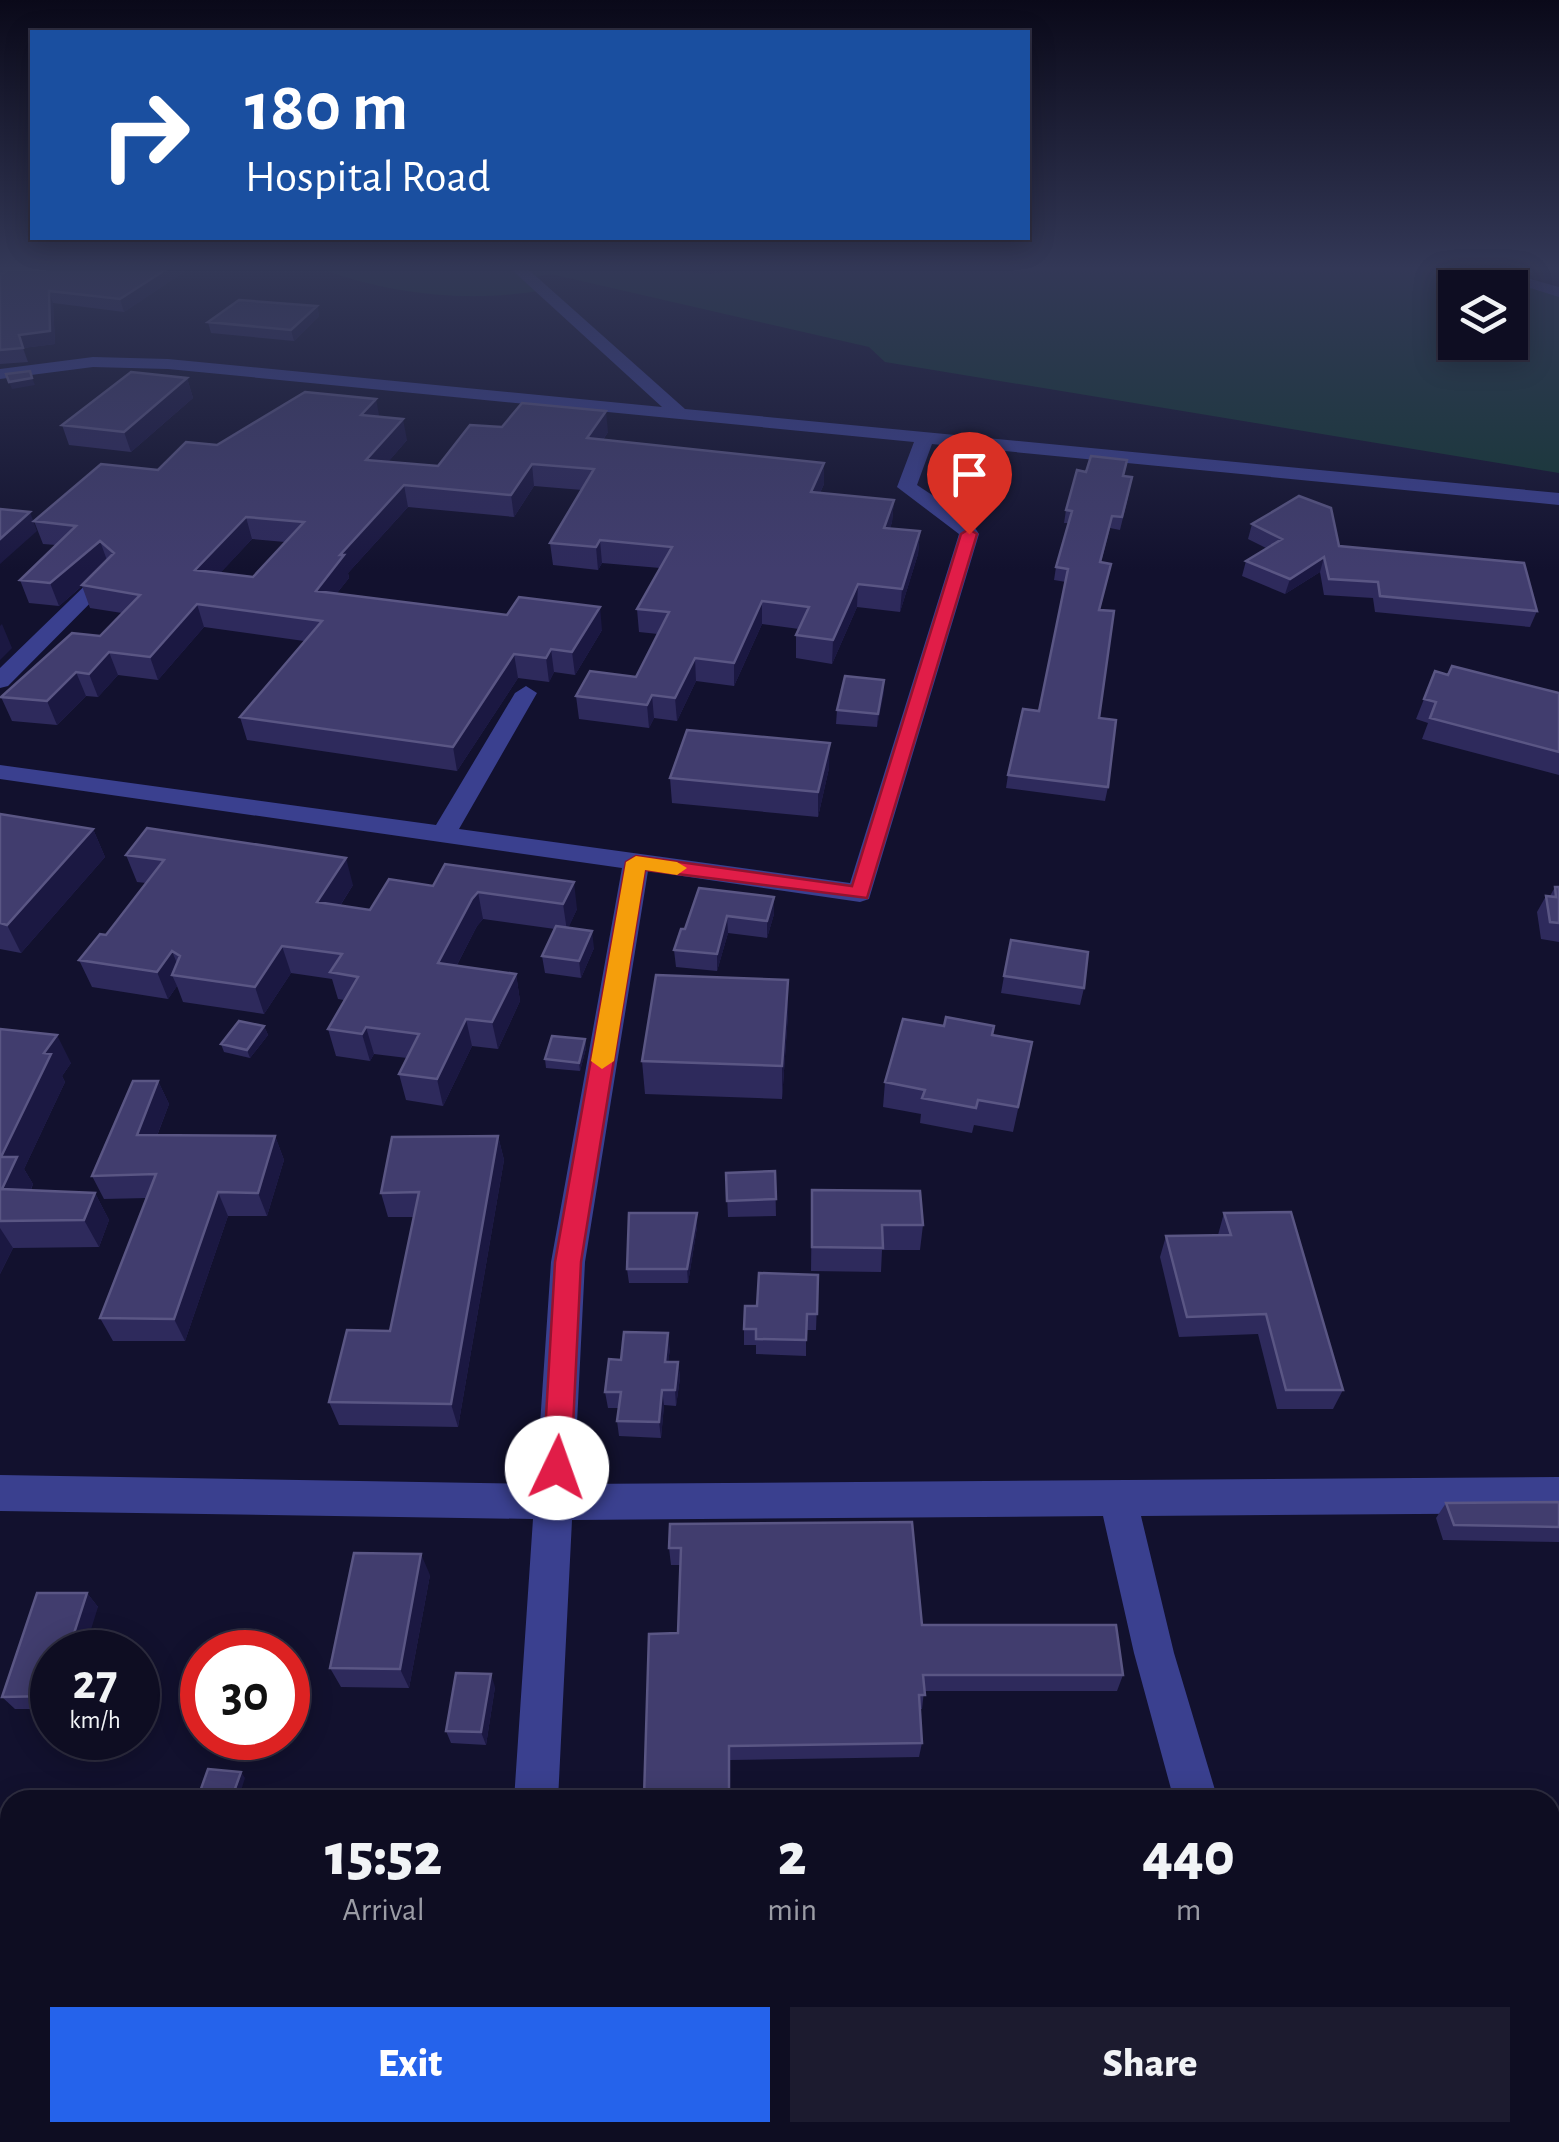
<!DOCTYPE html>
<html lang="en">
<head>
<meta charset="utf-8">
<style>
	:root { --surface:#0e0d22; --page:#1c1b2f; --text:#f1f3f6; --muted:#9b9ca5; --line:#2e2d40; --accent:#2563eb }
	body { margin:0; font-family:"Alegreya Sans",sans-serif; background:var(--page); color:var(--text); height:100vh; display:flex; flex-direction:column; font-size:38px; white-space:nowrap }
	* { box-sizing:border-box; margin:0 }
	p { font-size:32px; color:var(--muted) }
	.icon { flex:none; width:55px; height:55px; fill:none; stroke:currentColor; stroke-width:2; stroke-linecap:round; stroke-linejoin:round }
	.map { position:relative; flex:1; overflow:hidden }
	.sheet { position:absolute; left:0px; top:1790px; width:1560px; height:352px; display:flex; flex-direction:column; background:var(--surface); border-radius:30px 30px 0 0; box-shadow:0 5px 25px #0003,0 0 0 2px var(--line) }
	.sheet>* { flex:none }
	.banner { position:absolute; left:30px; top:30px; width:1000px; height:210px; border-radius:0px; box-shadow:0 5px 25px #0003,0 0 0 2px var(--line); background:#1a4fa0; color:#fff; overflow:hidden }
	.buttons { position:absolute; left:1438px; top:270px; display:grid; gap:20px }
	.buttons a { display:grid; place-items:center; width:90px; height:90px; border-radius:0px; background:var(--surface); box-shadow:0 5px 25px #0003,0 0 0 2px var(--line); font-size:50px }
	.speed { position:absolute; left:30px; top:1630px; display:flex; gap:20px; font-size:50px; font-weight:700; text-align:center }
	.speed>* { display:grid; place-content:center; width:130px; height:130px; border-radius:50%; background:var(--surface); box-shadow:0 5px 25px #0003,0 0 0 2px var(--line); line-height:1 }
	.speed small { font-size:25px; font-weight:400 }
	.speed .limit { border:15px solid #d22; background:#fff; color:#111 }
	.pin { position:absolute; display:grid; place-items:center; width:85px; height:85px; color:#fff; margin:-102px -42px; border-radius:50% 50% 50% 0; rotate:-45deg; box-shadow:0 0 10px #0007 }
	.pin .icon { rotate:45deg }
	.me { position:absolute; width:110px; margin:-55px; rotate:3deg; stroke-linejoin:round; filter:drop-shadow(0 0 8px #0008) }
	.turn { display:flex; align-items:center; gap:35px; height:210px; padding:0 50px; font-size:45px }
	.turn .icon { width:130px; height:130px; stroke-width:2.5 }
	.turn b { display:block; font-size:70px; line-height:85px }
	.eta { display:flex; justify-content:space-evenly; align-items:center; height:170px; text-align:center }
	.eta b { font-size:60px; font-weight:800; line-height:70px }
	.action { display:flex; gap:20px; margin-top:auto; padding:20px 50px }
	.action a { flex:1; height:115px; border-radius:0px; background:var(--accent); color:#fff; font-size:40px; font-weight:800; line-height:115px; text-align:center }
	.action a+a { background:var(--page); color:var(--text) }
	.map>svg:first-child { display:block }
	.green { fill:#133833; fill-rule:evenodd }
	.lines { fill:none; stroke-linecap:round; stroke-linejoin:round }
	.minor { fill:#3a408f; fill-rule:evenodd }
	.wall { fill:#2e2a5c; fill-rule:evenodd }
	.shaded-wall { fill:#1b1842 }
	.building { fill:#413d6e; stroke:#5a5684; stroke-width:2.5; fill-rule:evenodd }
	.route { fill:#e11d48; stroke:#92132f; stroke-width:2.5 }
	.slow { fill:#f59e0b }
</style>
</head>
<body>
<div class="map">
<svg width="1559" height="2142" viewBox="0 0 1559 2142">
	<rect width="100%" height="100%" fill="#12112e"/>
	<!-- green -->
	<path class="green" d="M324 270H672L711 274 735 270H1478L1559 292V473L885 362 869 347 551 274 529 278 544 290C471 303 393 295 324 270ZM1455 288H1510V342H1455Z"/>
	<g class="lines">
		<!-- minor -->
		<path class="minor" d="M0 270H14L0 277Z
			M512 270H529L685 409 1559 493V505L932 444 917 485 970 520 979 534 869 899 860 902 648 871 585 1262 574 1484 1559 1477V1513L1141 1516 1174 1653 1218 1800H1174L1134 1653 1103 1516 572 1520 558 1800H514L533 1519 0 1511V1475L536 1484 551 1262 622 868 0 779V765L436 825 515 693 526 686 537 693 459 829 850 883 959 534 897 487 914 442 168 369 93 367 0 379V369L93 357 168 359 662 407Z
			M1474 270H1498L1559 287V297Z
			M109 567 119 573 116 577 8 686 0 688V668L102 569Z
			M490 2132H540L539 2142H489Z
			M1305 2132H1355L1358 2142H1308Z"/>
	</g>
	<!-- wall -->
	<path class="wall" d="M8 270H187L124 312 53 303 55 344 23 348 28 362 0 364V275Z
		M317 306 319 316 294 341 211 333 208 322Z
		M187 378 193 398 131 452 69 445 62 425Z
		M380 417 407 440 388 462 438 466 502 427 608 432 603 440 824 484 820 493 894 500 892 522 890 528 920 531 918 554 900 612 857 607 832 664 796 658V635L799 629 762 624 734 686 696 681 677 721 654 718 649 728 579 719 576 696 636 677 658 634 639 632 637 609 660 568 602 563 598 570 553 565 550 543 582 490 534 486 514 517 408 507 348 573 349 578 337 593 602 630 575 675 554 672 549 682 518 678 457 771 247 740 240 717 304 641 204 627 158 680 118 675 98 697 86 696 57 725 12 721 1 697 100 636 122 613 90 608 82 586 59 606 29 603 20 580 56 545 43 544 34 521 217 445ZM252 539 285 542 253 577 220 573Z
		M1124 476 1130 489 1120 530 1110 528 1101 562 1111 564 1100 610 1099 718 1108 787 1105 801 1006 788 1008 775 1039 711 1066 582 1054 580 1056 567 1068 523H1064L1066 510Z
		M1252 524 1339 546 1537 611 1530 627 1375 612 1373 598 1324 595 1320 572 1285 594 1242 576 1246 561 1266 548 1248 539Z
		M1448 675 1559 693V775L1422 739 1428 723 1416 719 1424 699Z
		M884 680 877 727 836 724 837 710Z
		M829 768 818 817 672 803 670 778Z
		M0 814 93 829 105 857 21 953 0 949Z
		M126 855 353 885 340 906 370 910 433 886 445 864 577 909 568 928 594 948 581 978 545 973 542 956 555 929 483 919 477 926 457 965 516 974 520 1001 498 1049 472 1046 443 1106 406 1100 399 1074 407 1058 374 1054 370 1061 336 1056 328 1029 344 1000 338 999 332 979 291 973 264 1014 183 1002 177 986 168 999 92 987 79 960 106 935 146 883 137 882Z
		M1555 887H1559V942L1541 939 1537 912 1546 896H1550Z
		M774 897V914L767 938 728 933 717 971 676 967 674 950 685 929Z
		M1004 976 1084 988 1080 1005 1001 993Z
		M788 1014 782 1099 645 1094 642 1061Z
		M264 1026 268 1035 250 1058 224 1052 221 1044Z
		M944 1026 992 1035 1027 1068 1013 1132 974 1125 972 1133 920 1123 921 1114 883 1107 885 1082Z
		M0 1029 71 1063 62 1076 65 1082 24 1169 33 1184 31 1190 95 1193 109 1220 99 1247 13 1248 0 1274Z
		M585 1039 586 1048 580 1071 546 1068 545 1059Z
		M158 1081 169 1104 157 1136H275L284 1160 267 1216H228L185 1341H113L100 1318 147 1198 104 1199 92 1176Z
		M498 1136 504 1160 458 1427 339 1425 329 1402 390 1331 414 1217H388L381 1193Z
		M775 1171 776 1216 728 1217 726 1173Z
		M812 1190 923 1225 920 1250H882L881 1272 811 1271Z
		M697 1213V1227L688 1283H629L627 1269Z
		M1224 1213 1343 1390 1333 1409H1277L1258 1334 1179 1337 1160 1257 1166 1236 1218 1235Z
		M818 1275 816 1330H806V1356L756 1354V1345H744V1329L757 1306Z
		M670 1349 668 1362H678L680 1378 676 1406 664 1405 661 1438 619 1436 617 1421 619 1408H608L605 1392 621 1360Z
		M1559 1502V1542L1443 1540 1436 1518 1446 1503Z
		M670 1524 922 1625 1123 1675 1117 1691H924L922 1709H920L922 1743 919 1757 730 1760V1800H644L678 1633 680 1565H671L669 1548Z
		M430 1575 409 1688 341 1687 330 1668Z
		M87 1593 98 1607 52 1652V1709H15L2 1697Z
		M495 1687 486 1745 451 1743 446 1731Z
		M1550 1973 1559 1991V2051H1550Z
		M992 2132H1105L1106 2142H993Z"/>
	<!-- shaded-wall -->
	<path class="shaded-wall" d="M165 270H187L124 312 120 299Z
		M49 291 53 303 55 344 23 348 28 362 19 335Z
		M317 306 319 316 294 341 291 330Z
		M32 378 35 385 12 389 9 382Z
		M187 378 193 398 131 452 124 432Z
		M376 399 380 420 361 415Z
		M606 411 608 432 589 460 587 438Z
		M403 419 407 440 371 482 366 460Z
		M824 463V484L810 514 811 492Z
		M532 464 534 486 514 517 511 495Z
		M404 485 408 507 348 573 349 578 321 613 316 591 340 555Z
		M894 500 892 522 883 550 884 528Z
		M30 512 37 531 0 564V539Z
		M246 517 252 539 202 593 195 570Z
		M920 531 918 554 900 612 902 589Z
		M600 540 602 563 598 570 596 547Z
		M100 541 108 563 59 606 50 583Z
		M1324 557 1320 572 1285 594 1290 579Z
		M858 584 857 607 832 664 833 640Z
		M762 601V624L734 686V663Z
		M197 604 204 627 158 680 150 657Z
		M600 607 602 630 575 675 572 652Z
		M2 624 12 648 0 660V626Z
		M551 649 554 672 549 682 546 658Z
		M109 652 118 675 98 697 89 674Z
		M514 654 518 678 457 771 453 747Z
		M695 658 696 681 677 721 675 698Z
		M76 672 86 696 57 725 47 701Z
		M884 680V693L877 727 878 714Z
		M652 695 654 718 649 728 647 705Z
		M830 743 829 768 818 817V792Z
		M93 829 105 857 21 953 7 925Z
		M346 858 353 885 325 929 317 902Z
		M574 882 577 909 567 931 563 904Z
		M478 892 483 919 477 926 444 990 438 963 472 899Z
		M774 897V914L767 938V921Z
		M727 916 728 933 717 971V954Z
		M592 931 594 948 581 978 579 961Z
		M282 946 291 973 264 1014 255 987Z
		M172 951 182 976 172 975 177 986 168 999 157 972Z
		M516 974 520 1001 498 1049 492 1022Z
		M788 980V1014L782 1099V1066Z
		M466 1019 472 1046 443 1106 437 1079Z
		M264 1026 268 1035 250 1058 247 1050Z
		M366 1027 374 1054 370 1061 362 1034Z
		M57 1035 71 1063 62 1076 65 1082 24 1169 33 1184 18 1216 2 1189 1 1157 44 1053Z
		M585 1039 586 1048 580 1071 579 1063Z
		M158 1081 169 1104 148 1159 137 1135Z
		M275 1136 284 1160 267 1216 258 1193Z
		M498 1136 504 1160 458 1427 451 1404Z
		M218 1192 228 1216 185 1341 174 1319Z
		M95 1193 109 1220 99 1247 84 1220Z
		M697 1213V1227L688 1283 687 1269Z
		M0 1228 13 1248 0 1274Z
		M668 1333 670 1349 666 1377 665 1362Z
		M678 1362 680 1378 676 1406 675 1390Z
		M662 1390 664 1405 661 1438 659 1422Z
		M421 1554 430 1575 409 1688 400 1669Z
		M87 1593 98 1607 84 1652H68Z
		M491 1674 495 1687 486 1745 481 1732Z
		M241 1772 245 1778 238 1800H231Z
		M209 2132H227L225 2142H207Z
		M365 2132H368L377 2140V2142H365Z"/>
	<!-- building -->
	<path class="building" d="M8 270H165L120 299 49 291 50 331 19 335 23 348 0 350V275Z
		M239 300 317 306 291 330 208 322Z
		M30 371 32 378 9 382 6 374Z
		M131 372 187 378 124 432 62 425Z
		M305 392 376 399 361 415 403 419 366 460 438 466 470 425 502 427 522 403 606 411 587 438 824 463 811 492 894 500 884 528 920 531 902 589 858 584 833 640 796 635 809 607 762 601 734 663 695 658 675 698 652 695 647 705 576 696 590 671 636 677 669 612 637 609 672 547 600 540 596 547 550 543 594 469 532 464 511 495 404 485 340 555H344L316 591 507 615 519 597 600 607 572 652 551 649 546 658 514 654 453 747 240 717 322 621 197 604 150 657 109 652 89 674 76 672 47 701 1 697 72 633 100 636 140 595 82 585 114 553 100 541 50 583 20 580 76 526 34 521 101 464 158 470 186 442 217 445ZM246 517 304 522 253 577 195 570Z
		M1091 456 1127 460 1123 476 1132 477 1122 517 1112 516 1100 562 1111 564 1099 610 1114 611 1099 718 1116 720 1108 787 1008 775 1023 709 1039 711 1068 569 1056 567 1072 511 1066 510 1077 470 1086 472Z
		M1299 496 1331 508 1339 546 1524 563 1537 611 1380 596 1378 582 1329 579 1324 557 1290 579 1246 561 1282 539 1252 524Z
		M0 509 30 512 0 539Z
		M1452 666 1559 693V752L1430 718 1436 702 1424 699 1435 671 1448 675Z
		M845 676 884 680 878 714 837 710Z
		M687 730 830 743 818 792 670 778Z
		M0 814 93 829 7 925 0 923Z
		M147 828 346 858 317 902 370 910 389 879 433 886 445 864 574 882 563 904 478 892 472 899 438 963 516 974 492 1022 466 1019 437 1079 399 1074 419 1034 366 1027 362 1034 328 1029 358 977 330 972 342 954 282 946 255 987 172 975 180 956 172 951 157 972 79 960 100 934 106 935 164 860 126 855Z
		M1555 887H1559V923L1550 922 1546 896 1556 897Z
		M699 888 774 897 767 921 727 916 717 954 674 950 681 929H685Z
		M556 926 592 931 579 961 542 956Z
		M1011 940 1088 952 1084 988 1004 976Z
		M656 975 788 980 782 1066 642 1061Z
		M946 1017 994 1026 992 1035 1032 1042 1018 1107 978 1100 976 1108 922 1098 925 1090 885 1082 903 1019 944 1026Z
		M239 1021 264 1026 247 1050 221 1044Z
		M0 1029 57 1035 44 1053 51 1054 1 1157H17L2 1189 95 1193 84 1220 0 1221Z
		M552 1036 585 1039 579 1063 545 1059Z
		M133 1081H158L137 1135 275 1136 258 1193 218 1192 174 1319 100 1318 156 1174 92 1176Z
		M498 1136 451 1404 329 1402 347 1330 390 1331 419 1192 381 1193 392 1137Z
		M775 1171 776 1199 727 1201 726 1173Z
		M812 1190 920 1191 923 1225H882L883 1248 812 1247Z
		M1291 1212 1343 1390H1286L1266 1314 1187 1317 1166 1236 1231 1235 1224 1213Z
		M629 1213H697L687 1269H627Z
		M759 1273 818 1275 817 1314H807L806 1340 756 1339V1329H744L745 1306H757Z
		M624 1332 668 1333 665 1362H678L675 1390H662L659 1422 617 1421 621 1392H605L609 1359 621 1360Z
		M1559 1502V1527L1454 1525 1446 1503Z
		M912 1522 922 1625H1116L1123 1675H923L925 1695H919L922 1743 729 1746V1795L644 1797 649 1634 678 1633 681 1548H669L670 1524Z
		M354 1553 421 1554 400 1669 330 1668Z
		M37 1593H87L68 1652H52V1696L2 1697Z
		M456 1673 491 1674 481 1732 446 1731Z
		M208 1769 241 1772 231 1800H197Z
		M1550 1973H1553L1559 1991V2043H1550Z
		M10 2067V2132H209L207 2142H0V2068Z
		M352 2132H365V2142H297Z
		M1026 2132H1105L1106 2142H1027Z"/>
	<!-- sky -->
	<linearGradient id="sky" x2="0" y2="1"><stop stop-color="#0a0919"/><stop offset="0.47" stop-color="#333857"/><stop offset="1" stop-color="#333857" stop-opacity="0"/></linearGradient>
	<rect width="1559" height="570" fill="url(#sky)"/>
	<!-- route -->
	<path class="route" d="M969 529 977 534 867 898 645 870 581 1262 571 1468 567 1477 557 1481 547 1477 543 1468 555 1262 626 862 636 856 852 886 961 534Z"/>
	<!-- slow -->
	<path class="slow" d="M636 856 677 862 687 868 677 875 645 870 614 1061 602 1069 591 1061 626 862Z"/>
</svg>
<div class="buttons">
<a><svg class="icon" aria-label="layers" viewBox="0 0 24 24"><path d="M12 4l9 5-9 5-9-5zM3 14l9 5 9-5"/></svg></a>
</div>
<div class="speed"><div>27<small>km/h</small></div><div class="limit">30</div></div>
<div class="pin" style="left:969px;top:534px;background:#d93025"><svg class="icon" aria-label="arrive" viewBox="0 0 24 24"><path d="M6 21V4h12l-3 4 3 4H6"/></svg></div>
<svg class="me" style="left:557px;top:1468px" viewBox="-20 -20 40 40"><circle r="19" fill="#fff"/><path d="M0-13L10 11 0 6-10 11z" fill="#e11d48"/></svg>
<div class="banner">
<div class="turn"><svg class="icon" aria-label="right" viewBox="0 0 24 24"><path d="M7 20v-9h11M14 6l5 5-5 5"/></svg><div><b>180 m</b>Hospital Road</div></div>
</div>
<section class="sheet">
<div class="eta">
<div><b>15:52</b><p>Arrival</p></div>
<div><b>2</b><p>min</p></div>
<div><b>440</b><p>m</p></div>
</div>
<div class="action"><a>Exit</a><a>Share</a></div>
</section>
</div>
</body>
</html>
